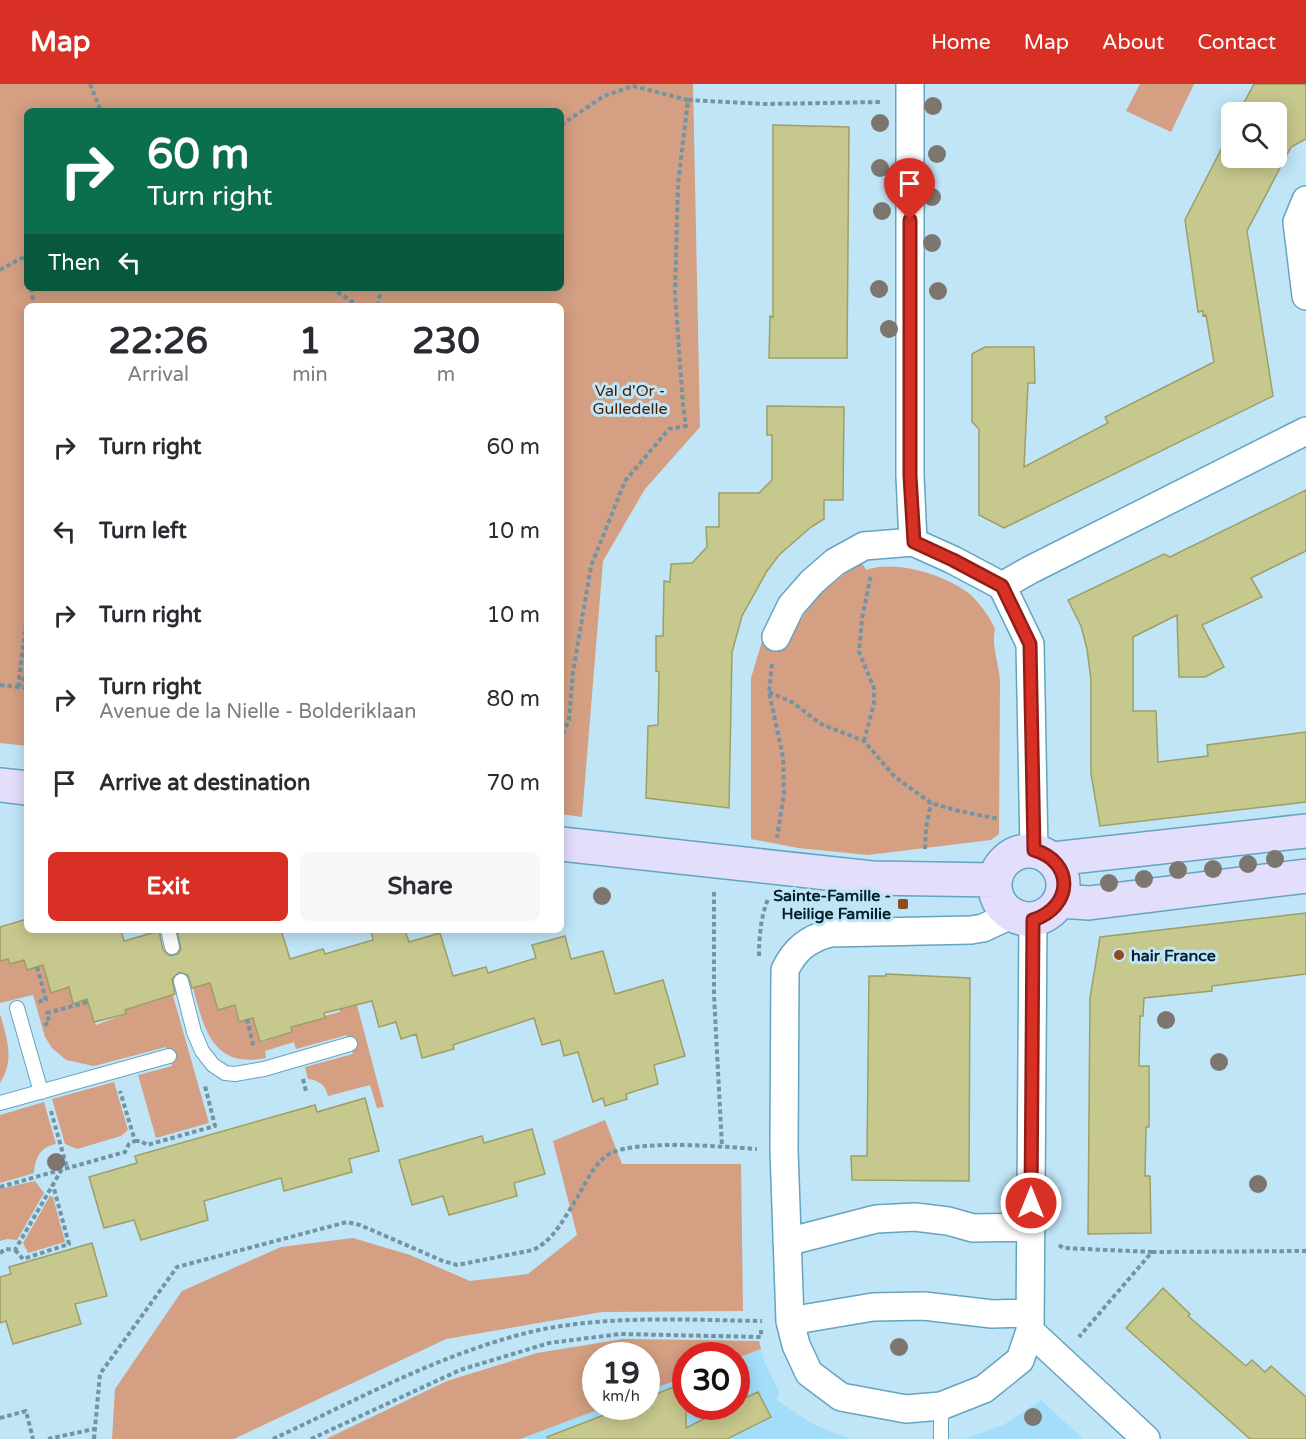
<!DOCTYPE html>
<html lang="en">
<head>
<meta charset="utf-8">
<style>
	:root { --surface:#fff; --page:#f7f7f7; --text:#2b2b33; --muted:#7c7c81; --accent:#d93025 }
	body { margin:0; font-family:"Varela Round",sans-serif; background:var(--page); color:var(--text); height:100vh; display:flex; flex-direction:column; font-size:22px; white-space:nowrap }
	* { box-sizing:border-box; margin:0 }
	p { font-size:20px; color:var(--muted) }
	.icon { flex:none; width:33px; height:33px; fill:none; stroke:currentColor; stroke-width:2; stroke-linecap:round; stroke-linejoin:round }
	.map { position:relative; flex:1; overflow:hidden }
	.drawer { position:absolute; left:24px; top:219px; width:540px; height:630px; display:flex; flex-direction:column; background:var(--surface); border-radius:9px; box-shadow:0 3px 15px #0003 }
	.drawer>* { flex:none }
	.top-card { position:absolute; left:24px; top:24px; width:540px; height:183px; border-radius:9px; box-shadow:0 3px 15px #0003; background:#0b6e4f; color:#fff; overflow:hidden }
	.buttons { position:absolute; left:1221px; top:18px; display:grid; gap:12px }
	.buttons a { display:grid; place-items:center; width:66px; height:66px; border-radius:9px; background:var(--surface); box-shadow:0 3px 15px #0003; font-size:30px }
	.speed { position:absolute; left:582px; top:1258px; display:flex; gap:12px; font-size:30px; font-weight:700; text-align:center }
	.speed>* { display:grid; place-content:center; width:78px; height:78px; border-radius:50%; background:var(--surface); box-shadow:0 3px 15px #0003; line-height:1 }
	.speed small { font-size:15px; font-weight:400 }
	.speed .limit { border:9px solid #d22; background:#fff; color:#111 }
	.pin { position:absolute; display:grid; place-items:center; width:51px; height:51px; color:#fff; margin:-62px -26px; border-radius:50% 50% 50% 0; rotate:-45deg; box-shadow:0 0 6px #0007 }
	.pin .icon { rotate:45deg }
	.me { position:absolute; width:66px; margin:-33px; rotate:0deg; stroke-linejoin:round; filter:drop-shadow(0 0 4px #0008) }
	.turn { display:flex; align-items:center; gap:21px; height:126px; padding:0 24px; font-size:27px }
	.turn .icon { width:78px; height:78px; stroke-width:2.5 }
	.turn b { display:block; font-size:42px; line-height:51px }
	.then { display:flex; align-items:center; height:57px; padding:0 24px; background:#0003; gap:12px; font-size:22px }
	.eta { display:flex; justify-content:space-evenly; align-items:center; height:102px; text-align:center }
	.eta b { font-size:36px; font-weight:800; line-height:42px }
	.primary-button { display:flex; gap:12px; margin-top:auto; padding:12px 24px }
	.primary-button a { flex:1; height:69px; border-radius:9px; background:var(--accent); color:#fff; font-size:24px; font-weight:800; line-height:69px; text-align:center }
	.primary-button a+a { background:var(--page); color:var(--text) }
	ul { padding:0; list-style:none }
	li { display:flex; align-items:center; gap:18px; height:84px; padding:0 24px }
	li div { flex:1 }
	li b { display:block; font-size:22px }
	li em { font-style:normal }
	header { display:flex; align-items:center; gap:36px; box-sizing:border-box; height:84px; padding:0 30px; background:var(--accent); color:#fff }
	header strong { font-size:28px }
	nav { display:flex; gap:33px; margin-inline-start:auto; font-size:21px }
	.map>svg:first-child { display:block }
	.built { fill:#a4ddf9 }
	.green { fill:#d49f82; fill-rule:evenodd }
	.building { fill:#c7c88e; stroke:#9d9f65; stroke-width:1.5 }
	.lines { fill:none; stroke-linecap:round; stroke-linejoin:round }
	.lane-casing { stroke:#65a4c1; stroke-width:16 }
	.street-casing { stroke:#65a4c1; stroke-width:30 }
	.secondary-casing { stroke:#65a4c1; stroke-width:36 }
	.path { stroke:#7394a4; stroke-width:4; stroke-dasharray:4.5 3; stroke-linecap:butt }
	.lane { stroke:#fff; stroke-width:14 }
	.street { stroke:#fff; stroke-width:27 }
	.secondary { stroke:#e2defb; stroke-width:33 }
	.tree { fill:#7c766f }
	.route-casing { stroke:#8d1f18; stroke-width:15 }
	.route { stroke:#d93025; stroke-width:10 }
	.poi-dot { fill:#904b21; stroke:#bfe5f7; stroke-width:2 }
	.labels { text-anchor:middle; stroke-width:6; stroke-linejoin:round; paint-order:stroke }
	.park-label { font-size:16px; fill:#461b00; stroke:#bfe5f7 }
	.poi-label { font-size:16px; font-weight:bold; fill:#05202c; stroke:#bfe5f7; text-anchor:end }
</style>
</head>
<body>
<header>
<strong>Map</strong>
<nav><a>Home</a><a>Map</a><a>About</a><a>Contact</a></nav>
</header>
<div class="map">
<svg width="1306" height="1355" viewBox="0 0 1306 1355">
	<rect width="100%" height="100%" fill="#bfe5f7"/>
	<!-- built -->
	<path class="built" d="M761 1265 765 1279 779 1308 777 1316 809 1338 833 1349 852 1355H520L605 1323H646L647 1307 685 1293 686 1323H736L737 1274Z
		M1041 1316 1083 1355H965L1005 1340Z"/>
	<!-- green -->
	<path class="green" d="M0 0H693L700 343 645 405 603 477 582 733 561 730V222H27V662L0 659ZM27 27H561V204H27Z
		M1140 0H1194L1171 48 1126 27Z
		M862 479 866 486C895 475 947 491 971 511 981 521 989 532 995 545 991 562 999 579 1000 597L999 750 991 756 868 771 798 764 751 755V594L763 554 791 555C805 521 830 497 862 479Z
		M8 875 10 880 24 876 27 886 43 881 51 908 69 903 73 919 88 915 96 941 126 930 125 925 158 916 151 891 166 887 209 1039 156 1054 138 991 172 982 166 963 94 982 66 976 52 964 45 953 33 911 0 919V877Z
		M210 899 218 926 234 921 239 937 253 934 261 959 292 948 290 942 324 934V932L340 928 337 915 357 921 384 1023 377 1024 370 1001 328 1012C326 1001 318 996 308 995L305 983 353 970 347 951 296 965 294 958 265 967 266 974C212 985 204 944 193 904Z
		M0 930C7 955 15 975 0 999Z
		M114 998 128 1046 121 1052 77 1065 65 1060 52 1015Z
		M44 1018 56 1060C40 1063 35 1074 34 1089L0 1099V1031Z
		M605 1036 622 1080H741L743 1227 602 1228 446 1255 234 1355H112L115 1305 182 1207 281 1163 353 1154 410 1171 470 1197 528 1190 577 1151 553 1057Z
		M35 1097 44 1109 17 1156 7 1155 0 1157V1105Z
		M50 1112 53 1113 65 1158 28 1169 23 1159Z
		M623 1255 759 1257 761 1265 737 1274 736 1272H686L685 1293 647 1307 646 1272H596V1323H605L520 1355H326L447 1297 537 1269Z"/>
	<!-- building -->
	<path class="building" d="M1254 0H1306V55L1291 63 1247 147 1273 312 1004 444 979 431V345L972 338V270L985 263H1034L1035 299H1028L1024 383 1108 339 1105 333 1214 278 1206 231 1203 232V227L1198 228 1185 136 1232 44V74H1276V28H1239Z
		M773 41 849 43 847 274H769L770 232 773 233Z
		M767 322 844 323 843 416H824V435L811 443 779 471 767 487 742 532 732 568 729 724 646 714 648 642 658 641 659 588 656 587V552H663L664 497 670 498 671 480 692 479 707 463 706 443H719V409H759L772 396V351H767Z
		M1306 406V467L1251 494 1262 513 1202 541 1224 583 1205 593H1179L1177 531 1133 553V627H1156L1158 678 1208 672 1207 661 1306 648V718L1100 742 1091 690V596L1087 565 1081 542 1068 516 1164 470 1170 473Z
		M1306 829V890L1212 902V907L1144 914 1143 932H1140L1139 982H1149V1043H1146L1145 1092H1150L1151 1149 1088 1150 1090 914 1100 853Z
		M27 835V846H121L124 857 159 847 163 866 170 872 178 870 181 865 177 846H281L290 875 323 865 325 870 373 856 371 846H405L409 858 440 849 453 892 486 883 488 889 536 874 532 861 565 852 571 875 603 867 615 910 663 896 685 972 654 981 658 1000 626 1010 627 1015 605 1022 603 1014 593 1018 578 968 564 972 560 956 542 961 534 934 453 961 454 965 422 974 416 950 401 955 396 938 379 943 372 917 324 929 325 934 291 943 292 948 260 958 253 934 239 938 235 921 218 926 210 899 192 904 188 891 179 888 172 895 175 910 125 926 126 930 94 938 87 915 73 920 69 903 51 909 43 881 27 886 24 876 10 880 8 875 0 877V843Z
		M886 890 970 894 969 1097 852 1096 851 1072H867L869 892H886Z
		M365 1014 379 1067 349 1075 352 1088 284 1107 281 1094 204 1117 208 1136 141 1156 134 1136 104 1144 89 1093 137 1079 135 1072 315 1021 317 1028Z
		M532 1045 545 1090 514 1099 517 1112 449 1131 443 1112 412 1121 399 1076 482 1052 484 1059Z
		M92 1159 107 1212 75 1220 81 1240 13 1260 6 1237 0 1239V1193L11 1190 9 1183Z
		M1163 1204 1190 1230 1188 1232 1246 1282 1252 1276 1265 1288 1271 1282 1306 1313V1355H1250L1126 1244Z
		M686 1298V1344L727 1323H736V1318L758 1308 771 1333 727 1355H548L547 1353 625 1323H646V1314Z"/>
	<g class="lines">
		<!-- lane casing -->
		<g class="lane-casing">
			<path id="lane" d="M168 846 172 863
				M181 897 194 948 202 967 213 981 225 989 235 990 264 985 350 960
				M17 924 41 1008
				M0 1019 169 972
				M941 1355V1322"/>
		</g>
		<!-- street casing -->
		<g class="street-casing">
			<path id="street" d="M910 0V392L913 458
				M1306 116 1297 138 1306 212
				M1002 502 1030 486 1306 347
				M776 553 791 522 812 498 835 478 864 462 913 458 953 476 1002 502 1030 560 1034 767
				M1011 831 983 844 971 846 830 849C808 855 795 865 785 886L784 1066 790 1237 796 1261 809 1289 841 1313 906 1325 941 1322 984 1305 1020 1276 1030 1247 1033 836
				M787 1158 876 1135 915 1133 948 1137 973 1144 1031 1143
				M790 1237 873 1223 924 1222 992 1230 1029 1229
				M1030 1247 1146 1355"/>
		</g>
		<!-- secondary casing -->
		<g class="secondary-casing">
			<path id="secondary" d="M0 701 27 704
				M561 760 872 794 995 796
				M995 801a34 34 0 1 1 68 0a34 34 0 1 1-68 0Z
				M1053 775 1306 747
				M1060 817 1089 819 1306 792"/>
		</g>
		<!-- path -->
		<path class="path" d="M90 0 101 27
			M688 16 765 20 882 18
			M561 41 604 12 633 2 688 16 678 100 675 209 683 321 686 342 669 345 625 397 591 482 573 588 569 636 561 653
			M25 172 27 184
			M0 186 27 171
			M31 204 34 222
			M331 204 359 222
			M378 222 381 204
			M772 580 769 608 783 673 784 710 777 754
			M0 601 27 604
			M18 603 27 532
			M18 603 27 591
			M769 608 792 618 821 640 864 657 895 693 931 719 959 727 999 735
			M864 657 874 619V604L859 568 862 535 871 490
			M925 765 926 744 931 719
			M714 808V911L722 1063
			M759 872C759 853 761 832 768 815
			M37 883 46 916 38 918
			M247 935 254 964
			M44 941 49 939 47 929 88 918
			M303 995 306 1007
			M51 1027 67 1084
			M135 1057H141L147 1061 215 1042 205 1002
			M0 1103 125 1068 129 1060 135 1057 120 1007
			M1059 1161 1063 1164 1152 1168 1079 1253
			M15 1166 23 1175 69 1160 53 1101
			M1152 1168 1306 1167
			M0 1169 6 1165 15 1166 62 1085
			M0 1334 26 1327 33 1355
			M48 1355 94 1345
			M94 1355 100 1290 177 1183 347 1138 360 1141 443 1177 457 1181 533 1166C555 1155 564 1134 577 1114 585 1100 593 1082 606 1072 629 1054 726 1063 757 1065
			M273 1355C359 1315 445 1267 539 1246 612 1231 688 1236 762 1237
			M311 1355 460 1286 549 1259 620 1250 761 1253V1246"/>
		<!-- lane -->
		<use href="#lane" class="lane"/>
		<!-- street -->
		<use href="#street" class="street"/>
		<!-- secondary -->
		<use href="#secondary" class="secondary"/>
	</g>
	<!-- trees -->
	<g class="tree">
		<circle cx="933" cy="22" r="9"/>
		<circle cx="880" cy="39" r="9"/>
		<circle cx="937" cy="70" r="9"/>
		<circle cx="880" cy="84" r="9"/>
		<circle cx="932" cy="113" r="9"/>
		<circle cx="882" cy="127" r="9"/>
		<circle cx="932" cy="159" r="9"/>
		<circle cx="879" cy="205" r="9"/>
		<circle cx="938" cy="207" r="9"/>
		<circle cx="889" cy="245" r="9"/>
		<circle cx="1275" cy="775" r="9"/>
		<circle cx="1248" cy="780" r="9"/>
		<circle cx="1213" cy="785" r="9"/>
		<circle cx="1178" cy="786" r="9"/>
		<circle cx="1144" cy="795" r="9"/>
		<circle cx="1109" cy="799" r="9"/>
		<circle cx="602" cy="812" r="9"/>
		<circle cx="1166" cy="936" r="9"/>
		<circle cx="1219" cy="978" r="9"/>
		<circle cx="56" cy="1078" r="9"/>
		<circle cx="1258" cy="1100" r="9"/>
		<circle cx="899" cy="1263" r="9"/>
		<circle cx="1033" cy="1333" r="9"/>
	</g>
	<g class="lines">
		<!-- route casing -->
		<g class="route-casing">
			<path id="route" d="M910 136V392L914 458 953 476 1002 502 1030 560 1034 766C1075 778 1073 823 1033 836L1031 1119"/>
		</g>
		<!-- route -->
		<use href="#route" class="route"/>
	</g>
	<!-- markers -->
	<g class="poi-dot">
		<rect x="897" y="814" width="12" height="12" rx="3"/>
		<circle cx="1119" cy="871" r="6"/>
	</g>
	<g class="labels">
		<!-- park labels -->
		<g class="park-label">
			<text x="630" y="312">Val d'Or -<tspan x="630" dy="18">Gulledelle</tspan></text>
		</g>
		<!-- poi labels -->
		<g class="poi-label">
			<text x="891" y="817">Sainte-Famille -<tspan x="891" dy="18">Heilige Familie</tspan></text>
			<text x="1131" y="877" text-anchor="start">hair France</text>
		</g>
	</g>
</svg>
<div class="buttons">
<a><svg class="icon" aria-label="search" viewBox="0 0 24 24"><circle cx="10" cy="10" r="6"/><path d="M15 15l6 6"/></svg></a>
</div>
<div class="speed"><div>19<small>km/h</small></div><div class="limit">30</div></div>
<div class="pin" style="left:910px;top:136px;background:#d93025"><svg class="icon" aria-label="arrive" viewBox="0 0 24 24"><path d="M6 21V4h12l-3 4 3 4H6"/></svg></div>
<svg class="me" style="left:1031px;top:1119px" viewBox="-20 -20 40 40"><circle r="17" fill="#d93025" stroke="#fff" stroke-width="3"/><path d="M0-11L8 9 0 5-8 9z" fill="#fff"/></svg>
<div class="top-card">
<div class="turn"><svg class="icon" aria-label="right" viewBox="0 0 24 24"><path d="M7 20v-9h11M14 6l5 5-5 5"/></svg><div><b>60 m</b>Turn right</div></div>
<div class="then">Then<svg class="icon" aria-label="left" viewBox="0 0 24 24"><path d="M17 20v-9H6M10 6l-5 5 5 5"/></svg></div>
</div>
<section class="drawer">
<div class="eta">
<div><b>22:26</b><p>Arrival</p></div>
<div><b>1</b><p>min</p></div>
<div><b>230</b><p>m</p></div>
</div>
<ul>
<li><svg class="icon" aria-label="right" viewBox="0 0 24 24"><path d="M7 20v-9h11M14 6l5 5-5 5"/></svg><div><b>Turn right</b></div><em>60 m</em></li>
<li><svg class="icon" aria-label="left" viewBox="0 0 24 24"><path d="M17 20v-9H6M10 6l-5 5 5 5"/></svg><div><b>Turn left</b></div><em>10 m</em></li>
<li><svg class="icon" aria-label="right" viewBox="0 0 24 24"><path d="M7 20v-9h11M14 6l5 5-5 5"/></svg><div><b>Turn right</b></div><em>10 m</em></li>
<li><svg class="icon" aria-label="right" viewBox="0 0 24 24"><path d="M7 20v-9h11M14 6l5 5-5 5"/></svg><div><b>Turn right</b><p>Avenue de la Nielle - Bolderiklaan</p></div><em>80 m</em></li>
<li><svg class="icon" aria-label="arrive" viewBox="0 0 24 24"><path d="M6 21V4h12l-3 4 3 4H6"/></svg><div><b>Arrive at destination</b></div><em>70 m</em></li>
</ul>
<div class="primary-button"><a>Exit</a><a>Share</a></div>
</section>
</div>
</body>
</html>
